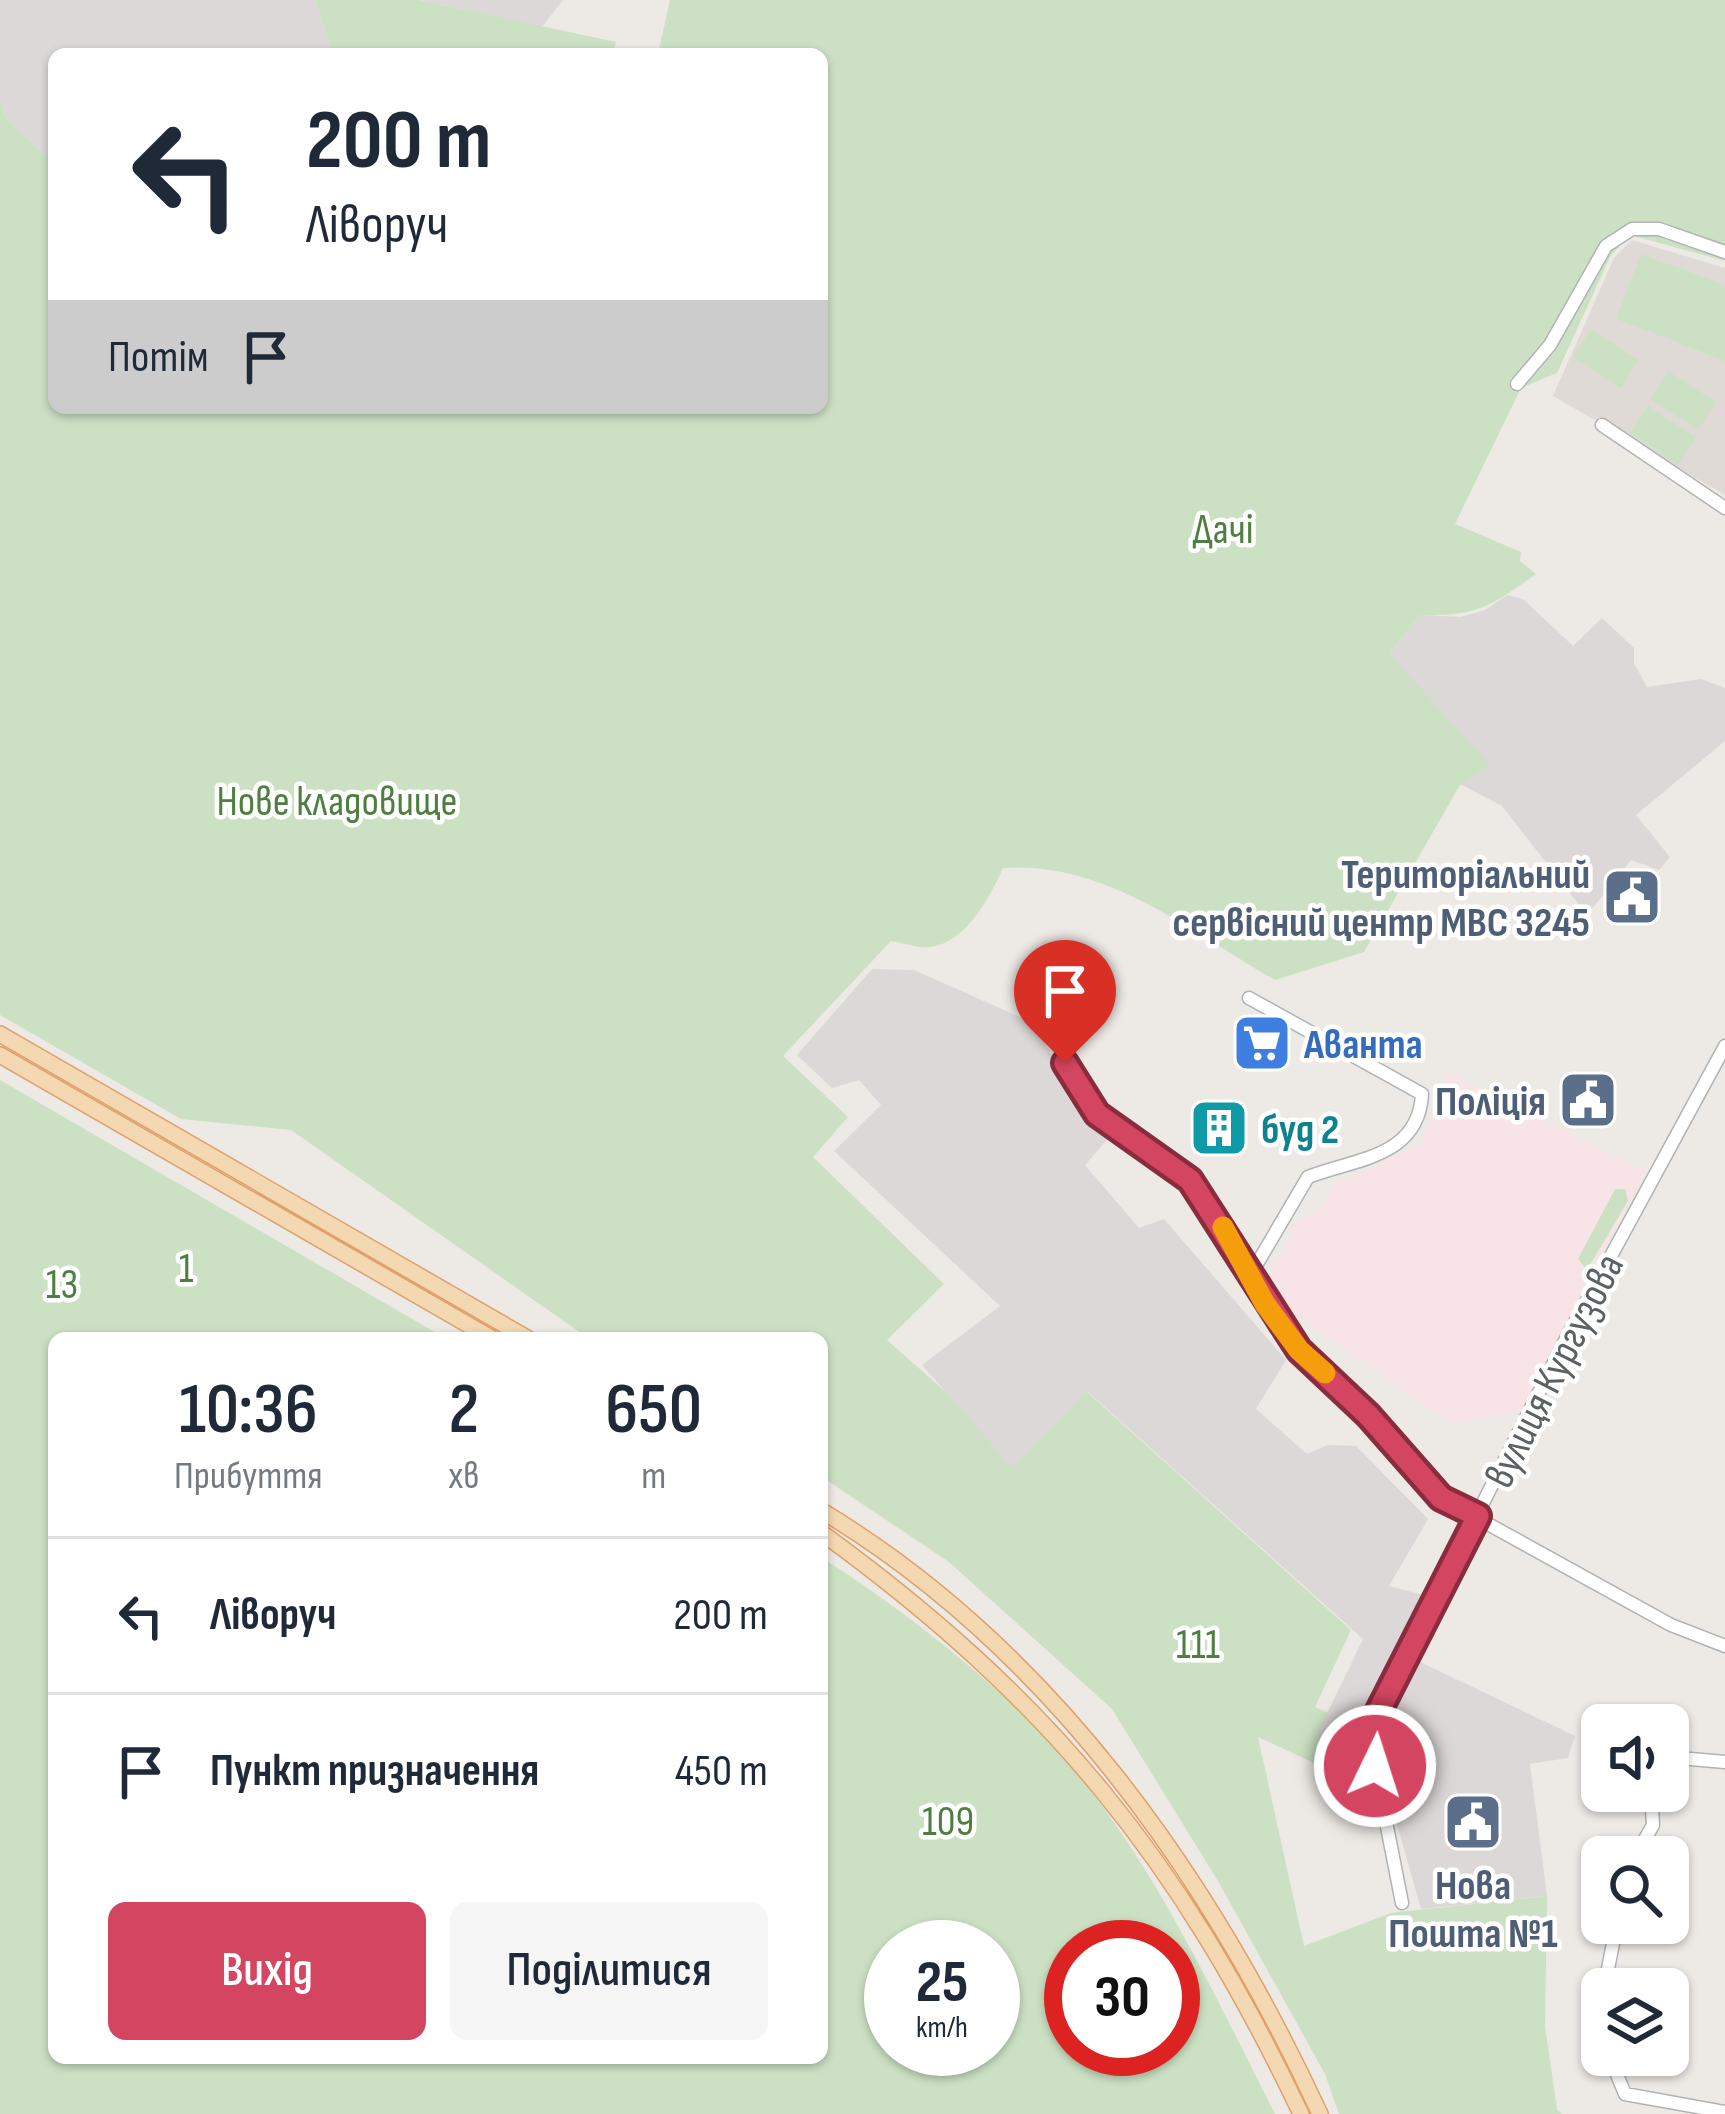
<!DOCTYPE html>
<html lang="uk">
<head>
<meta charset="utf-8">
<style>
	:root { --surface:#fff; --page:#f6f6f7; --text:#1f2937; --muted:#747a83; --line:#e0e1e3; --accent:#d34560 }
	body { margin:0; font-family:"Sofia Sans Condensed",sans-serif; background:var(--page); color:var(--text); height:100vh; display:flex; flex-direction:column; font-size:45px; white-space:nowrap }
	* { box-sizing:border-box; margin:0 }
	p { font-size:39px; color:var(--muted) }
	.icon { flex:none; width:66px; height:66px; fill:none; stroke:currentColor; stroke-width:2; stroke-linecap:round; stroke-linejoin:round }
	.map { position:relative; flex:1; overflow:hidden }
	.panel { position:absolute; left:48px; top:1332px; width:780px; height:732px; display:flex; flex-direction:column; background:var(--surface); border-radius:18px; box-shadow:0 3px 9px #0004 }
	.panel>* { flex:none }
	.hud { position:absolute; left:48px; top:48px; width:780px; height:366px; border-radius:18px; box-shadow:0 3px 9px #0004; background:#fff; color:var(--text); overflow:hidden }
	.controls { position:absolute; left:1581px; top:1704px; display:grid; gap:24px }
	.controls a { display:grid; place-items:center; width:108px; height:108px; border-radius:18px; background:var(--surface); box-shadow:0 3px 9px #0004; font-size:60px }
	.speed { position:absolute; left:864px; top:1920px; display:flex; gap:24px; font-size:60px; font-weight:700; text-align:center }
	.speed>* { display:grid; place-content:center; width:156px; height:156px; border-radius:50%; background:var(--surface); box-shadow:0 3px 9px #0004; line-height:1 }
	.speed small { font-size:30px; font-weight:400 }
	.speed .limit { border:18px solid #d22; background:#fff; color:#111 }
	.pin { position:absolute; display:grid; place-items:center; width:102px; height:102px; color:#fff; margin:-123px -51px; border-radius:50% 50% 50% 0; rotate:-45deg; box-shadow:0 0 12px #0007 }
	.pin .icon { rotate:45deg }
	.me { position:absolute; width:132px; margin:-66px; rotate:4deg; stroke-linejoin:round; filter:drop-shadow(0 0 9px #0008) }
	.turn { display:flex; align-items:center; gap:42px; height:252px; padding:0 60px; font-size:54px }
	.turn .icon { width:156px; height:156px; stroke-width:2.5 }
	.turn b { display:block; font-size:84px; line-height:102px }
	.then { display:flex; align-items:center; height:114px; padding:0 60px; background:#0003; gap:24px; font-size:45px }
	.eta { display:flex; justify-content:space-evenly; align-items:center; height:204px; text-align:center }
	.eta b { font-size:72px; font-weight:600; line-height:84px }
	.primary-button { display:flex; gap:24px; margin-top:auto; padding:24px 60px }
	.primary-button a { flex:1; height:138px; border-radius:18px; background:var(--accent); color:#fff; font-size:48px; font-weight:600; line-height:138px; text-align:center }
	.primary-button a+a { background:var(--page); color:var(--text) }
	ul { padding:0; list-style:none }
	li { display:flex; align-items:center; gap:36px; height:156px; padding:0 60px; border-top:3px solid var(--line) }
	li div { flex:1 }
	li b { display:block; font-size:45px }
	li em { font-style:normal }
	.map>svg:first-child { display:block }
	.industrial { fill:#dcd8d7 }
	.education { fill:#e0dad6 }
	.medical { fill:#f8e3e6 }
	.green { fill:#cce1c4; fill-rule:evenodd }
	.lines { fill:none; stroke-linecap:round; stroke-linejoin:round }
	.minor-casing { stroke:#b0b3b5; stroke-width:15 }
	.major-casing { stroke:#dfa06b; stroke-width:18 }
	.minor { stroke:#fff; stroke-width:12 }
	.major { stroke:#f4d8b2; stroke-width:15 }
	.route-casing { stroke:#892d3e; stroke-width:30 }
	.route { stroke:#d34560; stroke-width:21 }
	.slow { stroke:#f59e0b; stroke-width:21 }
	.labels { text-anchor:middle; stroke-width:9; stroke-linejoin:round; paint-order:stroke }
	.park-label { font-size:42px; fill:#4e7f40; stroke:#fff }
	.service-label { font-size:42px; font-weight:bold; fill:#4e5e75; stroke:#fff; text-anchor:end }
	.shop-label { font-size:42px; font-weight:bold; fill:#366cbe; stroke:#fff; text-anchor:start }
	.culture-label { font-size:42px; font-weight:bold; fill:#0d838f; stroke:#fff; text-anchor:start }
	.street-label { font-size:42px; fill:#5c6163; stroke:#fff }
</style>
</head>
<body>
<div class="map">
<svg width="1725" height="2114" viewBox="0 0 1725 2114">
	<rect width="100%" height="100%" fill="#ede9e5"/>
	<!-- industrial -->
	<path class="industrial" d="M0 0H315L333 54H54V164L5 117 0 101Z
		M420 0H563L542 27Z
		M1507 595 1523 599 1573 646 1602 618 1634 648V663L1647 687 1701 679 1725 688V741L1636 815 1670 857 1659 870 1631 860 1587 915 1502 806 1460 784 1389 653 1420 615 1461 617 1485 610Z
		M872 969 914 970 1031 1022 1089 1115 1111 1135 1085 1165 1139 1228 1164 1219 1286 1360 1256 1409 1307 1454 1328 1445 1356 1446 1428 1519 1389 1586 1427 1596 1357 1732 1365 1737 1362 1748 1377 1801 1358 1789 1349 1751 1317 1734 1363 1639 1087 1391 1012 1468 922 1365 1000 1306 834 1151 881 1105 859 1080 832 1088 797 1055Z
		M1416 1660 1575 1736 1568 1758 1530 1764 1547 1896 1421 1909 1376 1750Z"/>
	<!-- education -->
	<path class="education" d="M1632 240 1725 268V495L1553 396 1614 258Z"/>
	<!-- medical -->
	<path class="medical" d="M1448 1072 1645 1171 1521 1413 1449 1422 1261 1290 1298 1221 1322 1208 1335 1181 1350 1179 1423 1142Z"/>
	<!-- green -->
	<path class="green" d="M315 0H419L616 42 612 54H333Z
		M670 0H1725V261L1630 235 1611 255 1557 373 1521 388 1455 524 1521 552 1520 561 1536 574C1491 606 1477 617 1420 615L1389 653 1490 765 1460 785 1364 952 1275 980C1192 932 1104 860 1003 868 990 896 967 942 931 947 920 949 903 943 891 941L783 1056 848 1117 813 1157 944 1284 887 1340 947 1393 1012 1467 1086 1391 1351 1630 1315 1707 1328 1713 1318 1734 1349 1750 1346 1778 1258 1737 1304 1946 1391 1913 1547 1896 1545 2026 1557 2109 1562 2114H1339L1325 2074 1218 1881 1112 1709 949 1562 822 1477V1338H588L291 1130 181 1119 0 1015V101L5 117 54 164V408H822V54H658Z
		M1641 254 1725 285V361L1616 319Z
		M1591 329 1639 360 1621 388 1573 357Z
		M1668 371 1716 402 1698 430 1650 399Z
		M1648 406 1696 437 1678 465 1630 433Z
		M0 1080 445 1338H54V2058H822V1558C896 1605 967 1660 1030 1721 1137 1826 1208 1982 1275 2114H0ZM891 1947H993V2049H891ZM1071 1947H1173V2049H1071Z
		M1615 1189H1625L1628 1201 1587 1270 1578 1259Z"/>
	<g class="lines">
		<!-- minor casing -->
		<g class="minor-casing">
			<path id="minor" d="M1517 384 1550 345 1606 246 1632 229H1659L1725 252
				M1602 425 1725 508
				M1249 998 1422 1094C1419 1158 1353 1159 1308 1177L1251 1274 1299 1350 1368 1415 1441 1498 1671 1625 1725 1646
				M1065 1063 1097 1114 1190 1180 1251 1274
				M1668 1757 1725 1762
				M1635 1857 1653 1825 1651 1791
				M1402 1903 1368 1730 1567 1337 1725 1046
				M1604 1989 1617 1923
				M1609 2055 1625 2094 1725 2112"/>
		</g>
		<!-- major casing -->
		<g class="major-casing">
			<path id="major" d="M0 1034 527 1338
				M0 1055 491 1338
				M822 1511C1051 1649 1210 1877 1320 2114
				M822 1533C1050 1699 1180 1859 1301 2114"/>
		</g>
		<!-- minor -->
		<use href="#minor" class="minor"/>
		<!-- major -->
		<use href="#major" class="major"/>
	</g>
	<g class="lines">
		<!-- route casing -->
		<g class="route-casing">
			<path id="route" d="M1065 1063 1097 1114 1190 1180 1299 1350 1368 1415 1441 1498 1478 1516 1369 1730 1375 1766"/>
		</g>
		<!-- route -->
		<use href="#route" class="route"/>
		<!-- slow -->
		<path class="slow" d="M1223 1227 1265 1304 1299 1350 1325 1373"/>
	</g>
	<!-- icons -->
	<defs>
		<g id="civic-square" transform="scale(3)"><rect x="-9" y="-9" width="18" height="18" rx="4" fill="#5c6f8a" stroke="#fff"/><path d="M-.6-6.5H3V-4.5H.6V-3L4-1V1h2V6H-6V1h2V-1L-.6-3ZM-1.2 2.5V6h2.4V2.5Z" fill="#fff"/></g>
		<g id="supermarket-square" transform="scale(3)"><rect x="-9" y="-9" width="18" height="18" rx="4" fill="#3f7fe0" stroke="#fff"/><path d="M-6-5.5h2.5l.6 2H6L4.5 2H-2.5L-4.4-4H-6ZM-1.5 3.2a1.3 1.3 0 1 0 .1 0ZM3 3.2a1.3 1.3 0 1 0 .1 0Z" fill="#fff"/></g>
		<g id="building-square" transform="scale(3)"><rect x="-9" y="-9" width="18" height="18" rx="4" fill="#0f9aa8" stroke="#fff"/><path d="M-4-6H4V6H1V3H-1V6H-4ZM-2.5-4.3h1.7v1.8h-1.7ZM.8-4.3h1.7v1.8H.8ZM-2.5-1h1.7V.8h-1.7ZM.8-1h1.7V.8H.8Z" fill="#fff"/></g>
	</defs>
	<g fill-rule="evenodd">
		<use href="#civic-square" x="1632" y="897"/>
		<use href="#supermarket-square" x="1262" y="1043"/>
		<use href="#civic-square" x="1588" y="1100"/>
		<use href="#building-square" x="1219" y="1128"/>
		<use href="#civic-square" x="1473" y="1822"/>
	</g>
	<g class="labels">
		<!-- park labels -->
		<g class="park-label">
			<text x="1223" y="543">Дачі</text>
			<text x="337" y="815">Нове кладовище</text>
			<text x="186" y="1282">1</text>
			<text x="62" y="1298">13</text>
			<text x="1198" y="1658">111</text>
			<text x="948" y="1835">109</text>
		</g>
		<!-- service labels -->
		<g class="service-label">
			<text x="1590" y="888">Територіальний<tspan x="1590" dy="48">сервісний центр МВС 3245</tspan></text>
			<text x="1546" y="1115">Поліція</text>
			<text x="1473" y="1899" text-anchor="middle">Нова<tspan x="1473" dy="48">Пошта №1</tspan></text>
		</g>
		<!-- shop labels -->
		<g class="shop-label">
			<text x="1304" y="1058">Аванта</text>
		</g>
		<!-- culture labels -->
		<g class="culture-label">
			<text x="1261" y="1143">буд 2</text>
		</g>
		<!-- street labels -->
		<g class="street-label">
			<text transform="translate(1553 1370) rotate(-63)" y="15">вулиця Кургузова</text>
		</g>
	</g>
</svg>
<div class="controls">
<a><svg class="icon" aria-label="sound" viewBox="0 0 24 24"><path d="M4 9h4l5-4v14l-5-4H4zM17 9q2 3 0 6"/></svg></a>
<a><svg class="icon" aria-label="search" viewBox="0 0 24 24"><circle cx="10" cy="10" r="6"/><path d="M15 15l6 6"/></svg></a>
<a><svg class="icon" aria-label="layers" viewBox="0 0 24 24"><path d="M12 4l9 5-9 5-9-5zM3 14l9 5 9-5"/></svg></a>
</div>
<div class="speed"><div>25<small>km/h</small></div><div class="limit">30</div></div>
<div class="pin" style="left:1065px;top:1063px;background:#d93025"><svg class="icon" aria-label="arrive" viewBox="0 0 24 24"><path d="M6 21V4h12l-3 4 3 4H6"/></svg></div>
<svg class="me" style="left:1375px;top:1766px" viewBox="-20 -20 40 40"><circle r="17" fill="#d34560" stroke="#fff" stroke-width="3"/><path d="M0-11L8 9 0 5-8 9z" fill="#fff"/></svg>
<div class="hud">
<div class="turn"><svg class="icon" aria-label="left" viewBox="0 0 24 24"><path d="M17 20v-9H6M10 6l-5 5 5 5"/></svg><div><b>200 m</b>Ліворуч</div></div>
<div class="then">Потім<svg class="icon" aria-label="arrive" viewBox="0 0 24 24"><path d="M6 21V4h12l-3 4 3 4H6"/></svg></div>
</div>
<section class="panel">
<div class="eta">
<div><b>10:36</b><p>Прибуття</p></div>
<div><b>2</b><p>хв</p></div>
<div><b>650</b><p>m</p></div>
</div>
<ul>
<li><svg class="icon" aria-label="left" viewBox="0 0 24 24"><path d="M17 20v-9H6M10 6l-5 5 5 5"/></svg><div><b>Ліворуч</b></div><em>200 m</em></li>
<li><svg class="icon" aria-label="arrive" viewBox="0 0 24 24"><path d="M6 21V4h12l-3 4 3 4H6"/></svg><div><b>Пункт призначення</b></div><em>450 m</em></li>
</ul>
<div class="primary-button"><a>Вихід</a><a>Поділитися</a></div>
</section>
</div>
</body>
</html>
